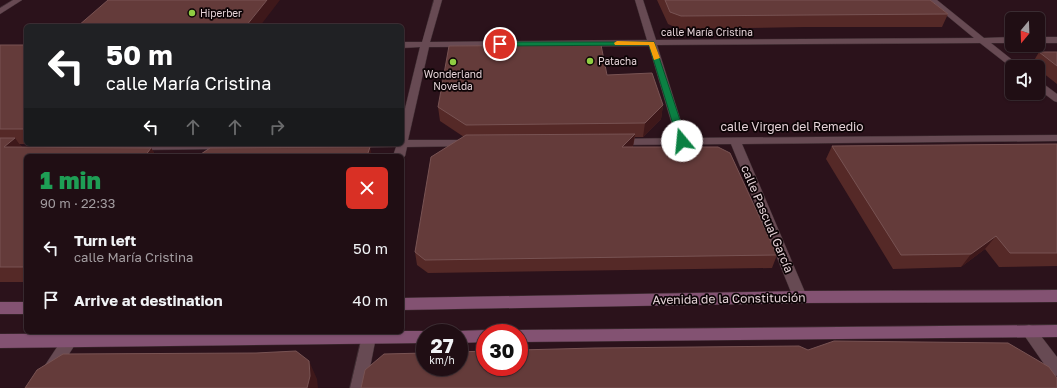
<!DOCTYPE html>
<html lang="en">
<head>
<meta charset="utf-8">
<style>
	:root { --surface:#200e14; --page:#28171d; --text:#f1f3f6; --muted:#a29ca0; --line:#3d2e34 }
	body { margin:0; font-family:"Golos Text",sans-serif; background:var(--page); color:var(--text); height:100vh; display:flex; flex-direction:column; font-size:15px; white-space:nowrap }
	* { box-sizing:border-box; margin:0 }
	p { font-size:13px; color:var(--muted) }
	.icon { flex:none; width:22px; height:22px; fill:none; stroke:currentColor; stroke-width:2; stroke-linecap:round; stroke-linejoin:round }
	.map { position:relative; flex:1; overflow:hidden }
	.panel { position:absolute; left:24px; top:154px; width:380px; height:180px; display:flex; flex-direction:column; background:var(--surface); border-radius:6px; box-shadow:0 1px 3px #0004,0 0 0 1px var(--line) }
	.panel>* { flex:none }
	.banner { position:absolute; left:24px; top:24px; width:380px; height:122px; border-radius:6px; box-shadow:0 1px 3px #0004,0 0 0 1px var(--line); background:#202124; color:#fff; overflow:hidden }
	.needle { width:26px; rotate:199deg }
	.tools { position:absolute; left:1005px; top:12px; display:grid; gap:8px }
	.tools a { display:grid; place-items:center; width:40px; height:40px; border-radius:6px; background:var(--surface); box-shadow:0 1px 3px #0004,0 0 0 1px var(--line); font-size:20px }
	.speed { position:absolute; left:416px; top:324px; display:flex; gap:8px; font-size:20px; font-weight:700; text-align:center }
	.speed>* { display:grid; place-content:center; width:52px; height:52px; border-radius:50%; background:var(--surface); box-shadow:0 1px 3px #0004,0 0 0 1px var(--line); line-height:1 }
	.speed small { font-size:10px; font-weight:400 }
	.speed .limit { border:6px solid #d22; background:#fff; color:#111 }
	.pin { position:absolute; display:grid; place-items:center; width:34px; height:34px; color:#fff; margin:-17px; border:2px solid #fff; border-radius:50%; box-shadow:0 1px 4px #0007 }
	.me { position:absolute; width:44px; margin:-22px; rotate:343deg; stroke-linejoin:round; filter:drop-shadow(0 0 3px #0008) }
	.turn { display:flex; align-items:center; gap:14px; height:84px; padding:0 16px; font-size:18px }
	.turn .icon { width:52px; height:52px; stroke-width:2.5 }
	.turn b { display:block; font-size:28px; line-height:34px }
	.lanes { display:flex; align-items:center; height:38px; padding:0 16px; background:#0003; justify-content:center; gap:20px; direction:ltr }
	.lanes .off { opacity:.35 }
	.round { display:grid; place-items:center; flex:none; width:42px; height:42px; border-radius:6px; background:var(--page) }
	.overview { display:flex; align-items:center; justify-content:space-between; height:68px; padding:0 16px }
	h1 { font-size:24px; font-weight:800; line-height:30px; color:#1e9e55 }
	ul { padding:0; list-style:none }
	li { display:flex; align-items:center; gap:12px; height:52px; padding:0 16px }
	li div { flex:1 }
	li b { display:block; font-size:15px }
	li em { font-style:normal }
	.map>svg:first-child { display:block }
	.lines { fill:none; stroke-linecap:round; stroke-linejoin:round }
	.street-casing { stroke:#402f34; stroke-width:1 }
	.secondary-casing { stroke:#402f34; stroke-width:1 }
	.street { fill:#674a53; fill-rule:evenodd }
	.secondary { fill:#835272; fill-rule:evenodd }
	.wall { fill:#552927 }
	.shaded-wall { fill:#3e181a }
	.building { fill:#643b3a; stroke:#785353 }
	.route { fill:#0b8043; stroke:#07532c }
	.slow { fill:#f59e0b }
	.poi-dot { fill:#8fcd42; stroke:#0d0406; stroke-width:1.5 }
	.labels { text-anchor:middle; stroke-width:3.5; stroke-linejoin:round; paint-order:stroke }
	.far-poi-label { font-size:10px; fill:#e5d3d8; stroke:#0d0406; text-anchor:start }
	.far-street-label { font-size:10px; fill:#e5d3d8; stroke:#0d0406 }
	.street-label { font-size:12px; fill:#e5d3d8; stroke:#0d0406 }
</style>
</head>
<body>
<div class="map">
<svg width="1057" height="388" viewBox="0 0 1057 388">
	<rect width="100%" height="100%" fill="#2b121b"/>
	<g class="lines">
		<!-- street casing -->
		<g class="street-casing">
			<path id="street" d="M13 0H22L0 14V8Z
				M434 0H442L430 42 647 40 635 0H643L656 40 974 38 928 0H937L984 38 1012 37V43H991L1021 67H1012V68L980 43 657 45 686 138 1057 135V141L742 144 807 297 805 301 800 303 795 301 793 297 731 144 617 145 612 142 617 139 676 138 649 46 429 47 408 140H469L474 143 469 146 407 147 405 156 402 159V156H393L396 147 49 151 44 148 49 145 402 144V121L420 47 402 48V42H422Z
				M1038 37H1057V43H1038Z
				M1038 81 1041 82 1057 94V102L1054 101 1038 89Z
				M1029 325 1034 327 1057 357V376L1051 374 1024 335 1021 331 1024 327Z
				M363 332H373L376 337 366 388H350Z
				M70 333 75 335 78 340 47 388H30L65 335Z"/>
		</g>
		<!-- secondary casing -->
		<g class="secondary-casing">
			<path id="secondary" d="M1057 290V302L800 303 402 310V298L800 291Z
				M0 302H26V314H0Z
				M1057 325V337L519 342V333H513L519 330Z
				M485 330 491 333H485V342L459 343V333H453L459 331Z
				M402 331H425L431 333H425V343L0 348V334L402 332Z"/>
		</g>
		<!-- street -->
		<use href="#street" class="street"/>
		<!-- secondary -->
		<use href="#secondary" class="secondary"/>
	</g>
	<!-- wall -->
	<path class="wall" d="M657 0H930L948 14 942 27H805L679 29 668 24Z
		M0 45H26V144H19L22 147 151 148 156 156H26V282H0Z
		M1039 52H1057V84L1038 69V67H1036L1032 64Z
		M607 75 663 105 661 119 643 137H635L633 146V147L777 255 772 268 428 273 417 265 415 252 464 137 440 121 438 107Z
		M1057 144V266L999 267 985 249 961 267 893 269 826 159 832 146Z"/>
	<!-- shaded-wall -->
	<path class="shaded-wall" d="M267 0H280L260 26H246Z
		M663 105 661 119 643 137 645 123Z
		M635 134 633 146 620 160 622 147Z
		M15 138 25 152 4 147Z
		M370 147 372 156H367Z
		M151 148 156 156H145Z
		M996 236 985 249 961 267 971 254Z
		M309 361 317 379 318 388H307Z"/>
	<!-- building -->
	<path class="building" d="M108 0H267L246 26H78Z
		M665 0H930L948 14 809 15 681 16 670 12Z
		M0 45H26V128L25 129H0Z
		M601 45 607 75 652 73 663 105 645 123 466 125 438 107 449 46Z
		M1039 52H1057V66Z
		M635 134 622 147H718L730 153 777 255 425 260 415 252 431 157 466 135Z
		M0 138H15L4 147 151 148 145 156H26V267H0Z
		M1057 144V253H1010L996 236 971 254 901 255 832 146Z
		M370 147 367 156H198L210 148Z
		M834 341 1008 343 1049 367 1057 378V388H361L365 370 384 354 425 353V367H459V352L485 351V367H519V350L595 348 799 346 808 350Z
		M296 351 309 361 310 376 307 388H25L37 370 63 354 256 353Z"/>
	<!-- route -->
	<path class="route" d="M500 42H654L687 141 682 144 678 141 649 45 498 46V43Z"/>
	<!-- slow -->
	<path class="slow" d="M617 41 654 42 660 58 654 60 649 45H615L614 43Z"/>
	<!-- markers -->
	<g class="poi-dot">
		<circle cx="192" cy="13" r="4"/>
		<circle cx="590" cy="61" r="4"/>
		<circle cx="453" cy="62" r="4"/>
	</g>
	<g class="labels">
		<!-- far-poi labels -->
		<g class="far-poi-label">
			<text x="200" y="17">Hiperber</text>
			<text x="598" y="65">Patacha</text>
			<text x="453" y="78" text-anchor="middle">Wonderland<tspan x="453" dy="12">Novelda</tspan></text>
		</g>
		<!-- far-street labels -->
		<g class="far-street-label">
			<text x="707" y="36">calle María Cristina</text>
		</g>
		<!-- street labels -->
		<g class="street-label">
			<text x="792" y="131">calle Virgen del Remedio</text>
			<text transform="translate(767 219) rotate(67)" y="4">calle Pascual García</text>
			<text transform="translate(729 299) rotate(-1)" y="4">Avenida de la Constitución</text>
		</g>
	</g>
</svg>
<div class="tools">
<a><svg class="needle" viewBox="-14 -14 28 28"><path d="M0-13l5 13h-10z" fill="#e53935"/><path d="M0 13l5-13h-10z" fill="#a29ca0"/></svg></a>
<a><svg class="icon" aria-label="sound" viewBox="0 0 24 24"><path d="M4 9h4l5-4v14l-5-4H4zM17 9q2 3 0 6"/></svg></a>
</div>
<div class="speed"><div>27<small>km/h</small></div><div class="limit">30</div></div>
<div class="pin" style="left:500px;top:44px;background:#d93025"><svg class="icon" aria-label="arrive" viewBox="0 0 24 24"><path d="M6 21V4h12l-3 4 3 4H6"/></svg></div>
<svg class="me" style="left:682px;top:141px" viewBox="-20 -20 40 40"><circle r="19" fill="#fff"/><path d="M0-13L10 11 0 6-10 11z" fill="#0b8043"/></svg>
<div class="banner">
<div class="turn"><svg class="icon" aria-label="left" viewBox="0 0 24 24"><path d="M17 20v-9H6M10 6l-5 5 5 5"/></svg><div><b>50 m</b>calle María Cristina</div></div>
<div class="lanes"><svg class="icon" aria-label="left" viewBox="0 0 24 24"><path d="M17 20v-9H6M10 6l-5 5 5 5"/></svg><svg class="icon off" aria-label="ahead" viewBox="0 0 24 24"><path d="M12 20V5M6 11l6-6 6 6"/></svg><svg class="icon off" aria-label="ahead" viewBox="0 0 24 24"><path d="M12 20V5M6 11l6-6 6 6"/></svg><svg class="icon off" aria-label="right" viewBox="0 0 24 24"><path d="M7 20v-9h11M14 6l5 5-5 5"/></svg></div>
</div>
<section class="panel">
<div class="overview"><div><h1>1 min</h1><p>90 m · 22:33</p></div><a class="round" style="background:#d93025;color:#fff"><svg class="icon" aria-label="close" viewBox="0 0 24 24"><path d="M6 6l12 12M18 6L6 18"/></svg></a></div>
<ul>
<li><svg class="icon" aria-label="left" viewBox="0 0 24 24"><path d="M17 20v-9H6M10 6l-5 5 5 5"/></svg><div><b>Turn left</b><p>calle María Cristina</p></div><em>50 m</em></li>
<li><svg class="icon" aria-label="arrive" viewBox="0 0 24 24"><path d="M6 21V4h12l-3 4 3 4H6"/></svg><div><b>Arrive at destination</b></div><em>40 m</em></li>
</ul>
</section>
</div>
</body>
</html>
